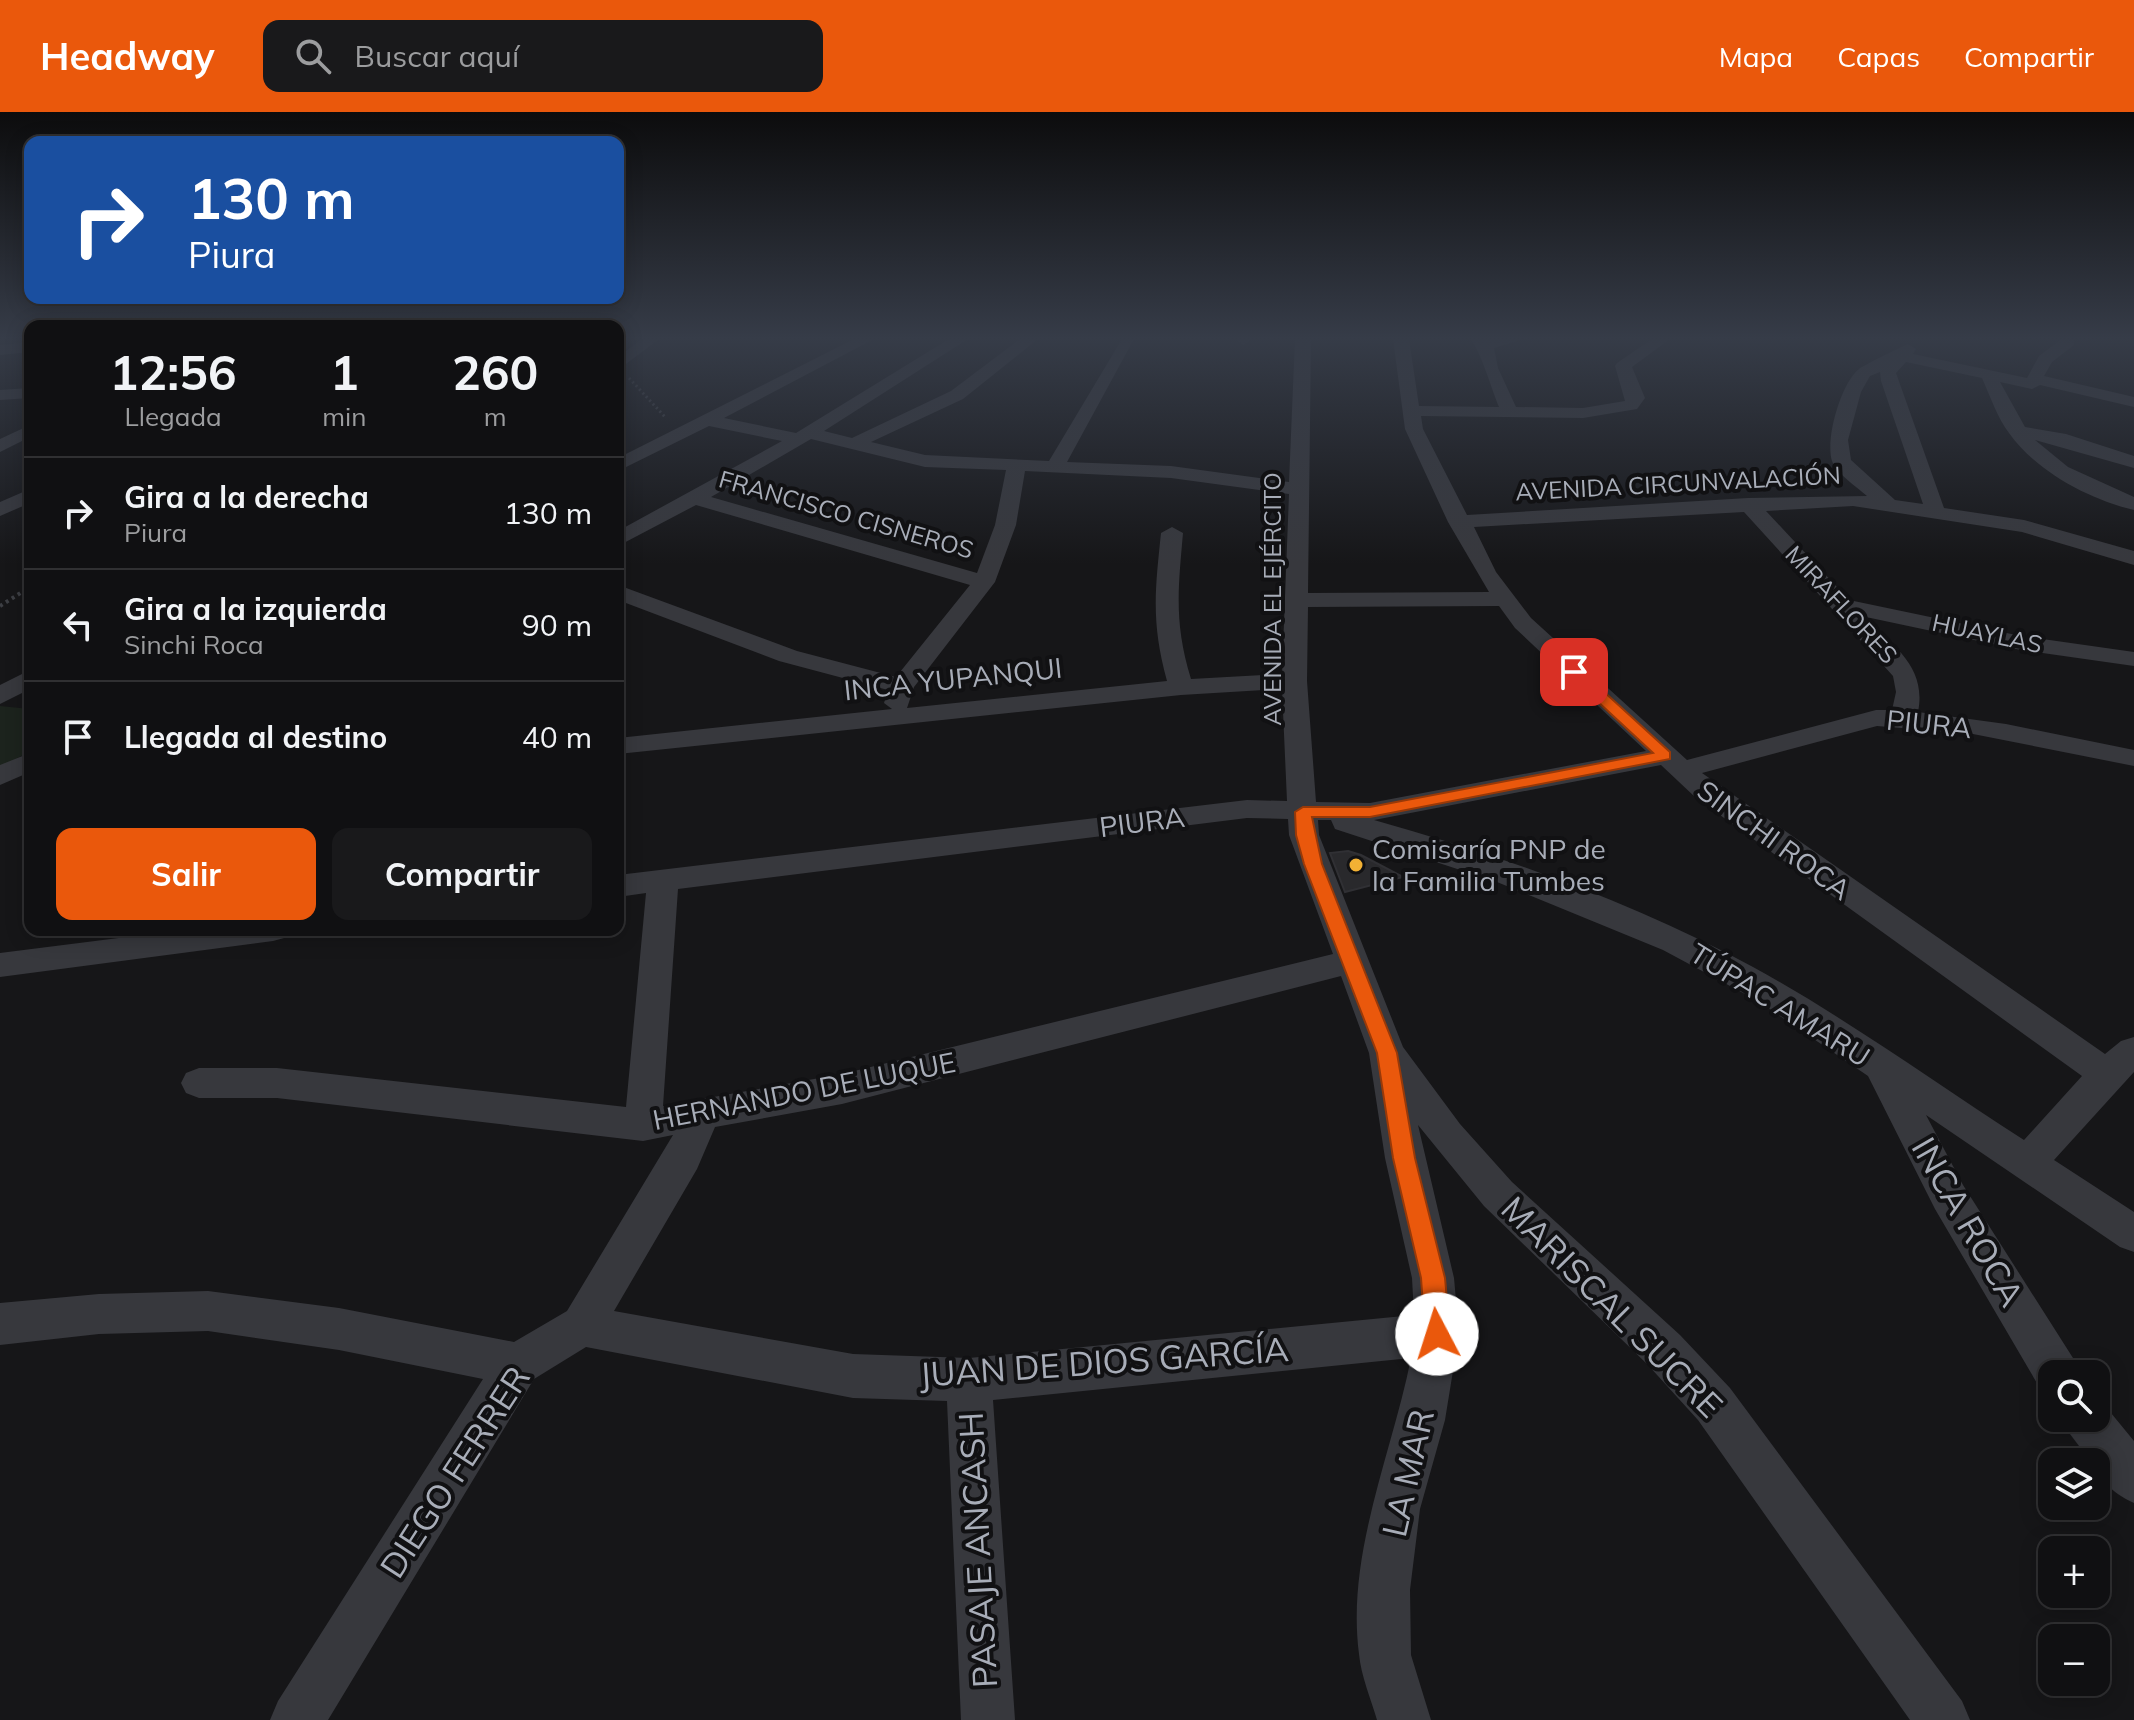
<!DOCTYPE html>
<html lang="es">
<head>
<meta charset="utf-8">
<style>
	:root { --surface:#101012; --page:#19191b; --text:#f1f3f6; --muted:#9c9d9f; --line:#303032; --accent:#ea580c }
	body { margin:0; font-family:Mulish,sans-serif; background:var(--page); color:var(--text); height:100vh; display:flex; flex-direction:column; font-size:30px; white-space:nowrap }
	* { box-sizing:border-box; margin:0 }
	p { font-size:26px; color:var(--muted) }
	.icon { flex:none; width:44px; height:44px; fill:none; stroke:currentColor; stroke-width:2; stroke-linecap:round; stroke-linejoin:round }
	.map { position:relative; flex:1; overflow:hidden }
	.details { position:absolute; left:24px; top:208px; width:600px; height:616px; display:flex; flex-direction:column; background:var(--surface); border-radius:16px; box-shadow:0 4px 20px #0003,0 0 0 2px var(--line) }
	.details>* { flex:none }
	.top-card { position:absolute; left:24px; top:24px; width:600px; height:168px; border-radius:16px; box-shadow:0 4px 20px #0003,0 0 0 2px var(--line); background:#1a4fa0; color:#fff; overflow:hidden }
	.tools { position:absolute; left:2038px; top:1248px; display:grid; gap:16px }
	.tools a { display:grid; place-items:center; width:72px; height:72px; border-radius:16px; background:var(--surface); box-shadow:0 4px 20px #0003,0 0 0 2px var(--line); font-size:40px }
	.pin { position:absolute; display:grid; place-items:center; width:68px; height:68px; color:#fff; margin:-34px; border-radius:16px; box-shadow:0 4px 12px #0006 }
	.me { position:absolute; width:88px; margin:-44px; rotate:355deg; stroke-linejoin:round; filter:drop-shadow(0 0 6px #0008) }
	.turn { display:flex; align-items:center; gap:28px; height:168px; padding:0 32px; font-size:36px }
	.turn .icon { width:104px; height:104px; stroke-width:2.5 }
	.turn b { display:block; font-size:56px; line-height:68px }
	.eta { display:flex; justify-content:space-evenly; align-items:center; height:136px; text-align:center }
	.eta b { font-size:48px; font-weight:700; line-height:56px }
	.action { display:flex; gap:16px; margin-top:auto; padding:16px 32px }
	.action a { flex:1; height:92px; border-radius:16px; background:var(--accent); color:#fff; font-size:32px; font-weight:700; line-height:92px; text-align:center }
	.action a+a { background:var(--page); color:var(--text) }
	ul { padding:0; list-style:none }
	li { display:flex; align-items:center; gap:24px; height:112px; padding:0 32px; border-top:2px solid var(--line) }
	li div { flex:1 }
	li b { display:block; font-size:30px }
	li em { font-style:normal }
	header { display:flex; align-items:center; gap:48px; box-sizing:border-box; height:112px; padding:0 40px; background:var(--accent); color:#fff }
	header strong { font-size:38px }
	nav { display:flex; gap:44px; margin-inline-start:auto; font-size:28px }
	.search { width:560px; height:72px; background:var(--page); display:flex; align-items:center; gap:20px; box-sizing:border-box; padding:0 28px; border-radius:16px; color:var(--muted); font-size:30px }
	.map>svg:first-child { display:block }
	.green { fill:#1c231d }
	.building { fill:#29292c; stroke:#303034; stroke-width:2 }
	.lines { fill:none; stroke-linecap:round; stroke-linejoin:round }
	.path-far1 { stroke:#3d3f44; stroke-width:3; stroke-dasharray:2 3; stroke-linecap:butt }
	.path { stroke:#3d3f44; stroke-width:4; stroke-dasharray:3 4; stroke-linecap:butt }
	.minor { fill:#37383d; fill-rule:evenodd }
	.route { fill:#ea580c; stroke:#983908; stroke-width:2 }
	.poi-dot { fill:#f2b134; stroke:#111113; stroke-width:3 }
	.labels { text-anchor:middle; stroke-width:8; stroke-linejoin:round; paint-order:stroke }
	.far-street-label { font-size:24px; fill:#a8adb8; stroke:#111113 }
	.street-label { font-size:28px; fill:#a8adb8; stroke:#111113 }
	.poi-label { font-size:28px; fill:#a8adb8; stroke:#111113; text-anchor:start }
	.near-street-label { font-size:34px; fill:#a8adb8; stroke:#111113 }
</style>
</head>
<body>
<header>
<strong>Headway</strong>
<div class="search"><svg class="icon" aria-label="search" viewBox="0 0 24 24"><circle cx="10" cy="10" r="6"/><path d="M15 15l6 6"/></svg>Buscar aquí</div>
<nav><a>Mapa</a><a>Capas</a><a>Compartir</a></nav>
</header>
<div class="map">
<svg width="2134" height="1608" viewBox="0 0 2134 1608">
	<rect width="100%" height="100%" fill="#161618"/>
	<!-- green -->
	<path class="green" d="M0 594 30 597V639L0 656Z"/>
	<!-- building -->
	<path class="building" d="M1348 739 1361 743 1403 765 1345 780 1330 741Z"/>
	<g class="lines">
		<!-- path-far1 -->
		<path class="path-far1" d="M629 266 666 306"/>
		<!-- path -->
		<path class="path" d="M0 494 30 475"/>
		<!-- minor -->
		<path class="minor" d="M642 227H659L618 258V245Z
			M854 227H874L724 306 796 321 949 227H968L824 319 852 326 951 279 1020 227H1038L963 287 871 330 925 343 1049 349 1122 227H1134L1067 350 1171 354 1289 370 1295 227H1311L1308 481 1489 480 1448 410 1405 317 1393 227H1409L1419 294 1499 295C1491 276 1481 239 1470 227H1524L1494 236 1498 256 1516 295 1583 296 1625 289 1615 254 1617 251 1652 227H1670L1632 255 1645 286 1637 297 1583 306 1421 304 1423 317 1467 403 1748 386 1867 384C1857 375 1837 362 1832 349 1825 327 1841 271 1859 257 1864 253 1903 234 1908 232L1916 237 1913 242 2027 266 2039 244 2059 229 2057 227H2074V233L2052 250 2044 264 2134 285V295L2040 273 2032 277 2000 270 2025 315 2066 322 2134 344V356L2035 328 2068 355 2134 385V398C2088 387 2036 359 2009 321 1998 307 1990 284 1982 266L1906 250 1896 261 1944 396 2024 408 2134 439V453L2022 420 1853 394 1766 399 1849 488 2021 524 2134 540V554L2021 538 1866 505C1894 535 1927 555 1918 600L2006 612 2134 638V654L1973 622 1877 614 1702 661 2105 942 2121 929 2134 925V960L2054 1048 2134 1100V1140L2120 1135 1926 1003 1963 1073 2073 1246 2079 1262H2052V1282L2041 1278 1935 1097 1868 964 1758 889 1663 838 1497 770 1335 717 1331 708H1318L1319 723 1403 935 1460 1012 1512 1070 1680 1223 1730 1276 1962 1589 1970 1608H1910L1698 1308 1648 1253 1484 1094 1418 1013 1454 1166 1459 1222 1445 1308 1420 1397 1410 1478 1411 1543 1431 1608H1377C1371 1587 1361 1564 1359 1542 1346 1442 1392 1342 1411 1246L993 1288 1015 1608H961L947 1289 853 1286 586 1235 534 1267 328 1608H270L278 1589 483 1267 339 1238 208 1219 99 1222 0 1233V1191L99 1182 208 1179 339 1196 514 1230 567 1199 673 1023 643 1029 277 986H199L186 981 181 971 186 961 199 956H277L626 995 646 781 618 785V763L1247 688 1287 689 1282 577 1181 583 618 642V626L892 597 884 591 888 578 779 549 618 488V473L797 539 896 565 970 473 696 393 618 434V419L782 329 709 314 618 359V346ZM1880 260 1881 269 1923 392 1895 388 1851 348 1848 328 1861 280 1870 264ZM811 327 925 355 1006 358 995 413 977 461 711 385ZM1025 359 1171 366 1289 382 1282 562 1191 567C1174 511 1178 478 1183 421L1172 415 1161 421C1155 479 1151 511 1167 569L907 596 914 575 995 470 1016 413ZM1744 400 1893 564 1896 580 1892 598H1876L1687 648 1531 506 1496 460 1474 415ZM1499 494 1515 516 1646 639 1370 691 1316 690 1307 569 1308 495ZM1661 653 1695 685 2082 964 2024 1028C1934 970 1846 906 1753 855 1635 791 1503 744 1374 708ZM1247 706 1288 707 1289 723 1333 842 842 962 663 994 678 777ZM1341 864 1369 941 1385 1046 1412 1166 1414 1203 969 1246 853 1242 614 1199 697 1057 715 1015 842 992Z
			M1235 227H1251V228L1243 233Z
			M30 230V240L0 243V233Z
			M30 276V286L0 288V278Z
			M30 313V325L0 340V327Z
			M30 377V391L0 404V390Z
			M30 558V577L0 592V573Z
			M30 641V660L0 673V653Z
			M182 818H289L284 826 273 829 0 865V841Z
			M2096 1287 2102 1290 2134 1329V1391C2118 1384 2097 1369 2096 1350H2091L2070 1322 2063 1306H2096Z"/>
	</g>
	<!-- sky -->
	<linearGradient id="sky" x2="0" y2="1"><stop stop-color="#0c0c0d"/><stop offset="0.5" stop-color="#363c48"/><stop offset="1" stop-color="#363c48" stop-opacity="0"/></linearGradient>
	<rect width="2134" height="452" fill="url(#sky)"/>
	<!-- route -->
	<path class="route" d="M1569 557H1579L1670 640V647L1370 705H1312L1322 752 1397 941 1415 1046 1445 1166 1450 1222 1446 1231 1437 1234 1429 1231 1425 1222 1421 1166 1393 1046 1377 941 1304 752 1296 723 1295 700 1303 695H1370L1653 641 1569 563Z"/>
	<!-- markers -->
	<circle class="poi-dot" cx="1356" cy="753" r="8"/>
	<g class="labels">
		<!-- far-street labels -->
		<g class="far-street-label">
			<text transform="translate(1678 372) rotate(-3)" y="8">AVENIDA CIRCUNVALACIÓN</text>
			<text transform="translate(846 403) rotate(16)" y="8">FRANCISCO CISNEROS</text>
			<text transform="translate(1273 487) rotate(-90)" y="8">AVENIDA EL EJÉRCITO</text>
			<text transform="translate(1841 493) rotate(47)" y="8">MIRAFLORES</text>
			<text transform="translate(1987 522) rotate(12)" y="8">HUAYLAS</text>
		</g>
		<!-- street labels -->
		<g class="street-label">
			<text transform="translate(953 567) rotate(-6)" y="10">INCA YUPANQUI</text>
			<text transform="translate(1929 612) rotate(6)" y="10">PIURA</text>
			<text transform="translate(1142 710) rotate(-7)" y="10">PIURA</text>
			<text transform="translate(1774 728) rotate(36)" y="10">SINCHI ROCA</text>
			<text transform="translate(1780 893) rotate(32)" y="10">TÚPAC AMARU</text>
			<text transform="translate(804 979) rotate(-11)" y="10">HERNANDO DE LUQUE</text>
		</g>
		<!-- poi labels -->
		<g class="poi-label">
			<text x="1372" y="747">Comisaría PNP de<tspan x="1372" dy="32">la Familia Tumbes</tspan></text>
		</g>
		<!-- near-street labels -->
		<g class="near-street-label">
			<text transform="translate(1968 1110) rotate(60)" y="12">INCA ROCA</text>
			<text transform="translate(1612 1195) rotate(45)" y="12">MARISCAL SUCRE</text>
			<text transform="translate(1104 1250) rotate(-4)" y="12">JUAN DE DIOS GARCÍA</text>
			<text transform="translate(455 1360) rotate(-57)" y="12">DIEGO FERRER</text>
			<text transform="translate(1408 1361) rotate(-77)" y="12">LA MAR</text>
			<text transform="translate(978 1438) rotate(-93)" y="12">PASAJE ANCASH</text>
		</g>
	</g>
</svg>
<div class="tools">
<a><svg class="icon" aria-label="search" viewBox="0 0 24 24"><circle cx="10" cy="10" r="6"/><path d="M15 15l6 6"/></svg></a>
<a><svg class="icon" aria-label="layers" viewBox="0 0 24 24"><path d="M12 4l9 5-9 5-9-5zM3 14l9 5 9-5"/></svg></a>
<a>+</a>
<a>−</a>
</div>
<div class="pin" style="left:1574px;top:560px;background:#d93025"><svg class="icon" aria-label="arrive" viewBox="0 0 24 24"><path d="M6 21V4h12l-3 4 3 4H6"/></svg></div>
<svg class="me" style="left:1437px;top:1222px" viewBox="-20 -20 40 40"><circle r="19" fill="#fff"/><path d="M0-13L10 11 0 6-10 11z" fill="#ea580c"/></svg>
<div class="top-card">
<div class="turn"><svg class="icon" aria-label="right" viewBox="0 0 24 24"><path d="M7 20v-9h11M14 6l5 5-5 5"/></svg><div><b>130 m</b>Piura</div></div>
</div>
<section class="details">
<div class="eta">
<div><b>12:56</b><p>Llegada</p></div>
<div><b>1</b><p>min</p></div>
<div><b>260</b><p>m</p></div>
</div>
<ul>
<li><svg class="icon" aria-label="right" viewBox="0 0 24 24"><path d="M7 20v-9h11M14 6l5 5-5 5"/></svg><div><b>Gira a la derecha</b><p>Piura</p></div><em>130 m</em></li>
<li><svg class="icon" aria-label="left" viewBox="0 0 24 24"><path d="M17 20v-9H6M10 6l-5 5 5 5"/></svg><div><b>Gira a la izquierda</b><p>Sinchi Roca</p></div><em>90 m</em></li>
<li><svg class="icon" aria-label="arrive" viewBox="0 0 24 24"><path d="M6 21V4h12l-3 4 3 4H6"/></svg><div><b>Llegada al destino</b></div><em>40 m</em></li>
</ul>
<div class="action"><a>Salir</a><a>Compartir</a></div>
</section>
</div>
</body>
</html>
